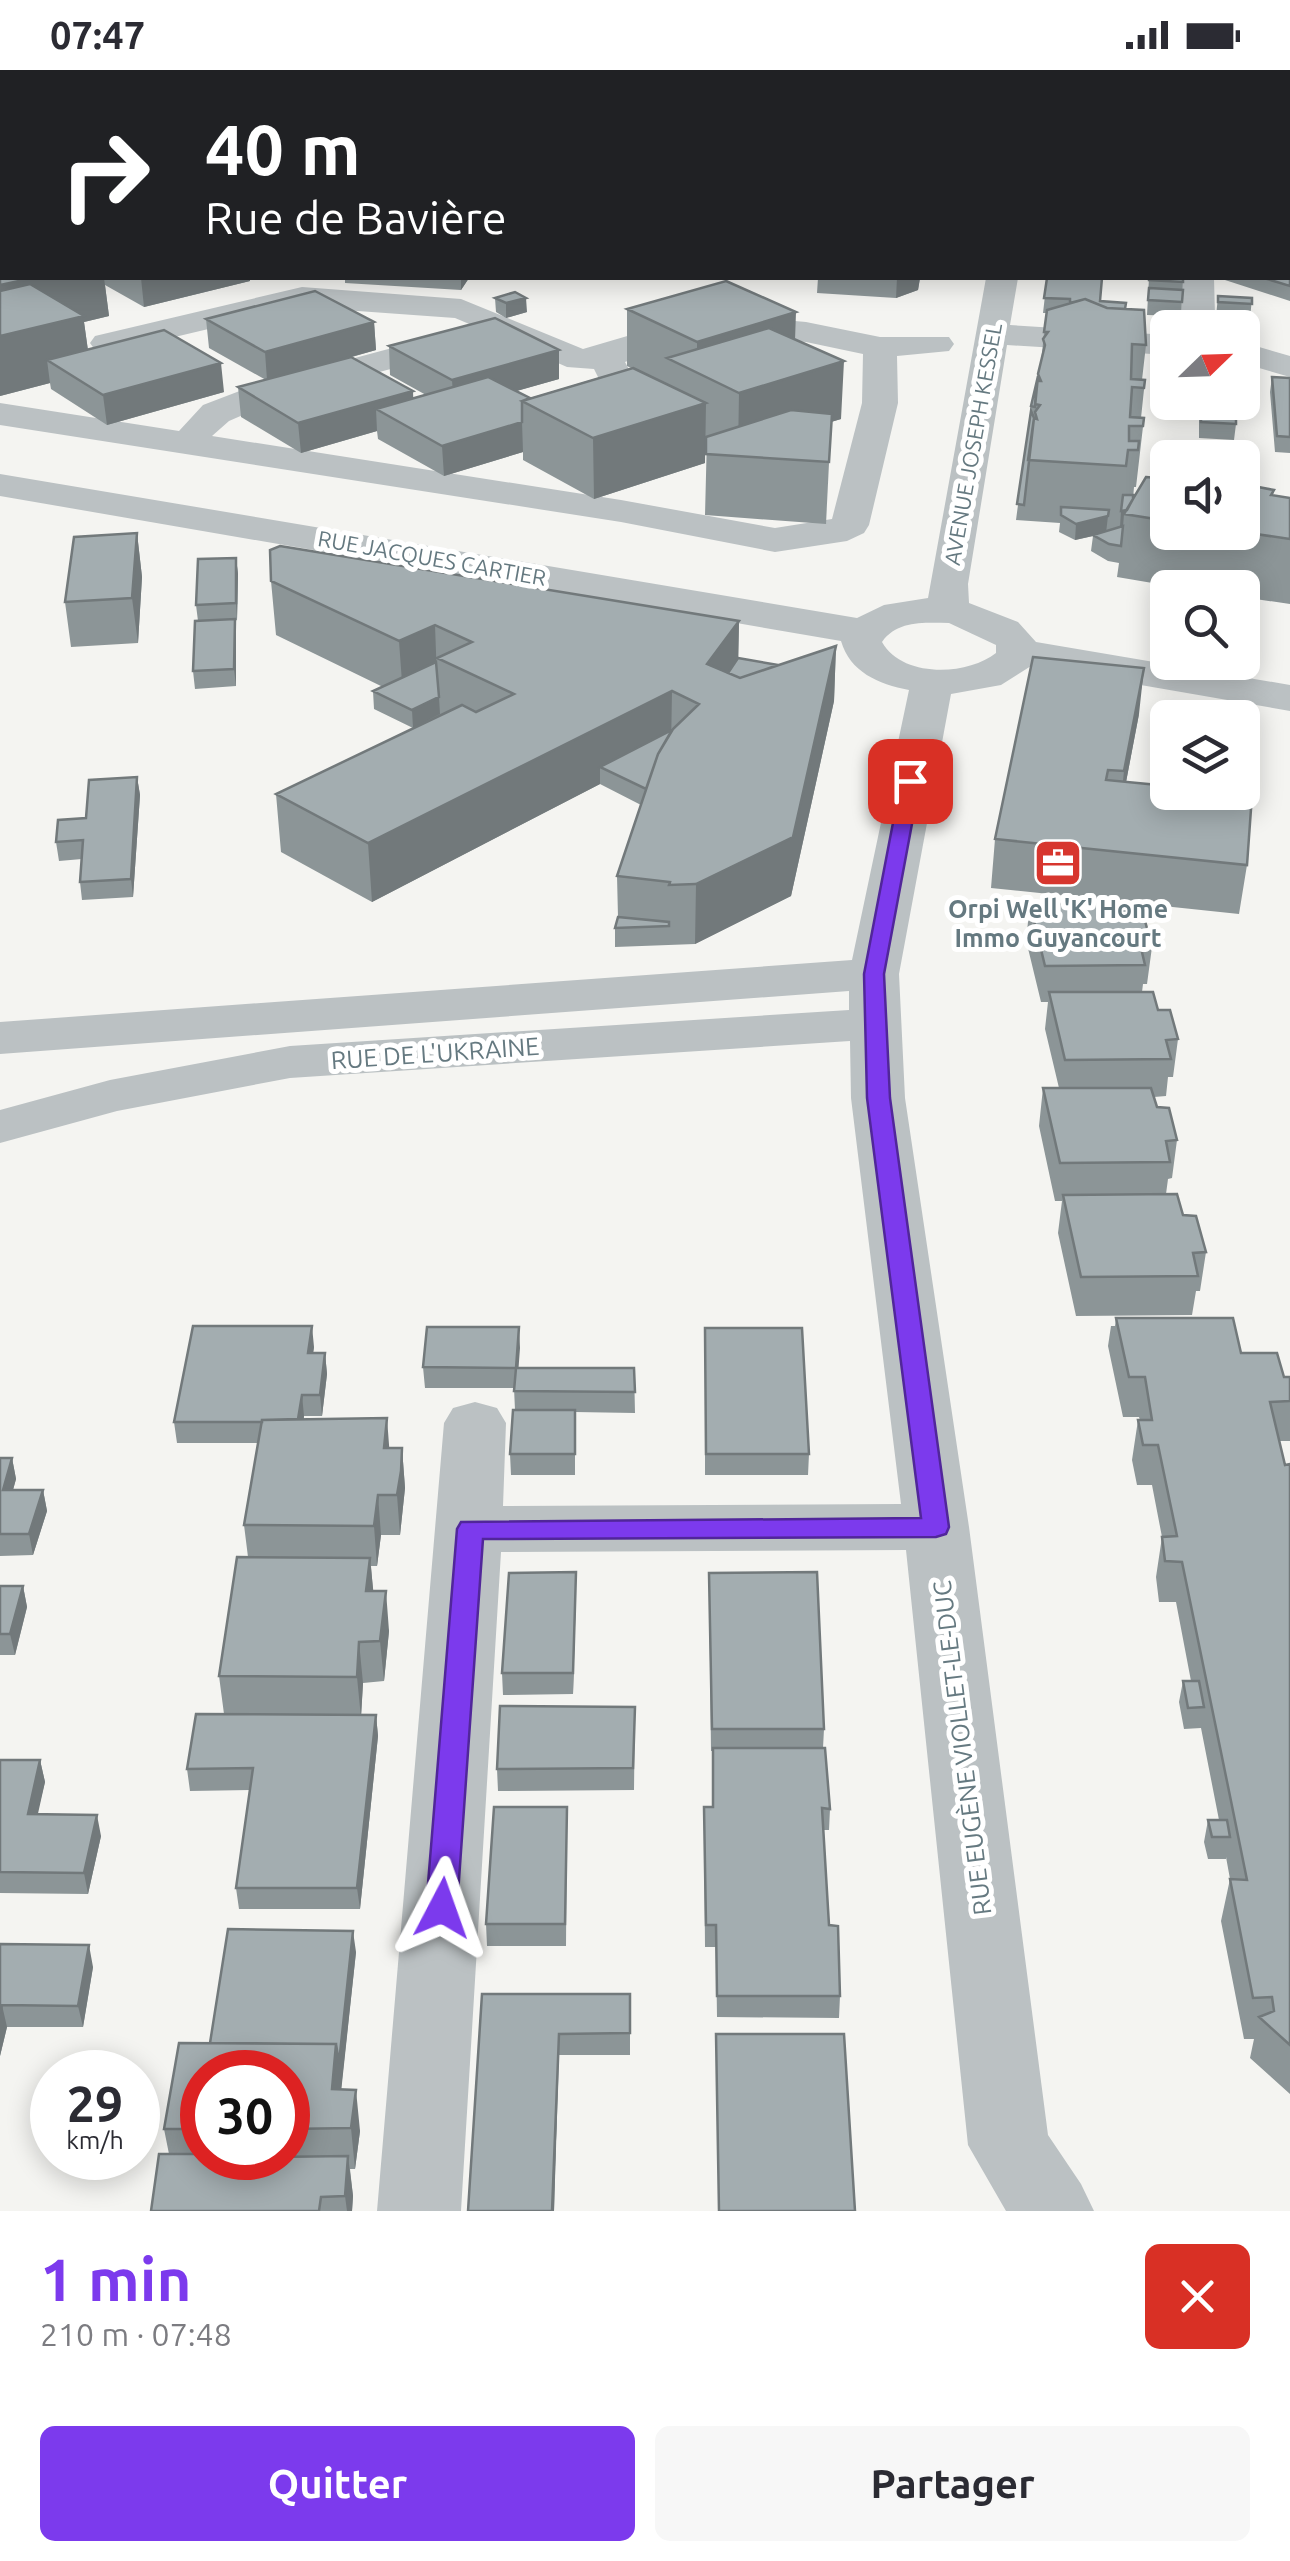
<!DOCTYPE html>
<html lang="fr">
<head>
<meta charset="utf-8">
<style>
	:root { --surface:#fff; --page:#f7f7f7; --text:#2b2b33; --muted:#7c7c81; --accent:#7c3aed }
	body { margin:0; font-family:Ubuntu,sans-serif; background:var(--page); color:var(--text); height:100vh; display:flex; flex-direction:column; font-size:38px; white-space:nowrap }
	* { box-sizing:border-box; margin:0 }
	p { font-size:32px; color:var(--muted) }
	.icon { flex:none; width:55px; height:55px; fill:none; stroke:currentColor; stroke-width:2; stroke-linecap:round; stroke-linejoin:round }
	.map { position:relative; height:2141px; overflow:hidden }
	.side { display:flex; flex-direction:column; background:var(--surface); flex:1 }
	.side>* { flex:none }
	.banner { position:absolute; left:0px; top:0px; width:1290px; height:210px; box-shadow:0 5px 25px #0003; background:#202124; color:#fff; overflow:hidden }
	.needle { width:65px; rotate:67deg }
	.buttons { position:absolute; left:1150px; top:240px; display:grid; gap:20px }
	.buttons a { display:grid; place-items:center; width:110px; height:110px; border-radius:15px; background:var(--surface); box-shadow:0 5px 25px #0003; font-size:50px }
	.speed { position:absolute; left:30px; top:1980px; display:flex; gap:20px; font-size:50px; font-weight:700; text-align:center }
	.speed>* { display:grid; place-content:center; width:130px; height:130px; border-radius:50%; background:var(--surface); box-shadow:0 5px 25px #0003; line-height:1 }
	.speed small { font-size:25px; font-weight:400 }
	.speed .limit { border:15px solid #d22; background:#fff; color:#111 }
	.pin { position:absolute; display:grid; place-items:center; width:85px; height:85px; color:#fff; margin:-42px; border-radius:20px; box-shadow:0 5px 15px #0006 }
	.me { position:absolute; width:110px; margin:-55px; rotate:4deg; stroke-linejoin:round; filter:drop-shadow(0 0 8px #0008) }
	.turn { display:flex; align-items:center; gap:35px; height:210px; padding:0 40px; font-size:45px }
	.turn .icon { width:130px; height:130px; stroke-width:2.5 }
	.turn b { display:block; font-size:70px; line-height:85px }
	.round { display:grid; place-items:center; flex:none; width:105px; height:105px; border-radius:15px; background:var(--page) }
	.overview { display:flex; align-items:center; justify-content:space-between; height:170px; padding:0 40px }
	h1 { font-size:60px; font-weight:700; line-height:75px; color:var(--accent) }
	.primary-button { display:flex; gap:20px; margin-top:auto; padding:20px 40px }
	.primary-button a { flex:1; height:115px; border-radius:15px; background:var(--accent); color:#fff; font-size:40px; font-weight:700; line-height:115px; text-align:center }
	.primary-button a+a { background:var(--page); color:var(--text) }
	.status { display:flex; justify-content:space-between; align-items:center; height:70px; padding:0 50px; background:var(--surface); direction:ltr }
	.status svg { height:28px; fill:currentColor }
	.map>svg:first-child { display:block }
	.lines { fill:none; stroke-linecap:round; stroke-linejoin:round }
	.stream { stroke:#b3c2c4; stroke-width:20 }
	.minor { fill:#bbc1c3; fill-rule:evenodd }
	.wall { fill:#8c9597; fill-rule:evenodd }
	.shaded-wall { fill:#72797b }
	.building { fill:#a3adb0; stroke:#72797b; stroke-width:2.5 }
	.route { fill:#7c3aed; stroke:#51269a; stroke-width:2.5 }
	.labels { text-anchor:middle; stroke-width:10; stroke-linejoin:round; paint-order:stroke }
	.far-street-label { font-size:22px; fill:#657980; stroke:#fff }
	.poi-label { font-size:25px; font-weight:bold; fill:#657980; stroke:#fff }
	.street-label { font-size:25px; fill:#657980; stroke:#fff }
</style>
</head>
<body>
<div class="status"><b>07:47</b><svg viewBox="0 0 49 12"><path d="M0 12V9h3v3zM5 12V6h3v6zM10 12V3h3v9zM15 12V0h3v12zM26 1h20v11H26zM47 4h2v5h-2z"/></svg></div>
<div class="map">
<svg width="1290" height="2141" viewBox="0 0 1290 2141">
	<rect width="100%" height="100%" fill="#f4f4f1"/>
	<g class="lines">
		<!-- stream -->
		<path class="stream" d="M1155 2 1159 0"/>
		<!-- minor -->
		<path class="minor" d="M0 0H13L15 2H2L0 11Z
			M1288 46H1290V62H1288Z
			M2 81V100L0 101V82Z
			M986 208H1018L1010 255 1168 265V285L1007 275 968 514 969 533 1018 552 1036 572 1290 615V641L1031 596 1001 615 951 624 899 904 905 1028 969 1457 1048 2065 1081 2114 1094 2141H1006L968 2075 906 1480 501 1482 461 2141H377L444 1353 453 1338 475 1332 497 1338 506 1353 503 1436 901 1434 851 1028 850 971 290 1008 117 1041 0 1073V1040L110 1010 290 976 849 940V921L0 984V952L852 890 909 620C878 614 850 602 841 571L0 426V404L857 548 884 535 928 528ZM949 553 996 575V583C967 606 902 608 882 572 898 550 924 553 949 553Z
			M1182 208H1214L1215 246 1210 253H1186L1181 246Z
			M302 217 461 229 583 279 675 252 731 245 806 252 880 267H949L954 274 949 281 897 286 898 333 869 455 864 463 847 471 775 482 621 452 0 355V333L179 361 203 335 258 314 474 256 455 248 302 237 107 283 95 280 90 273 95 266ZM731 265 806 272 863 284 862 333 832 449 775 458 621 430 212 366 229 351 282 328 503 269 567 297 594 299 603 317 559 328 554 336 559 344 572 347 635 329 641 322 625 292 681 271Z
			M1242 272 1290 286V307L1242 293Z"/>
	</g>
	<!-- wall -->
	<path class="wall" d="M455 0H727L726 2H455Z
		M784 0H942V2H784Z
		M1246 0H1290V34L1288 33V2H1239Z
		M1290 71V102L1288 101V72Z
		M1290 147V182L1288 181V148Z
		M0 174 2 208H250V211L144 237 105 215 109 246 84 252 88 280 224 322 107 355 51 319 50 313 0 326Z
		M1290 193V231L1225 210 1226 208H1288Z
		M345 208H469L461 220 345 213Z
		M818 208H920L918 220 896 228 817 223Z
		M1047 208 1100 231 1125 239 1146 275 1142 310H1145L1141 348H1144L1136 417H1134L1133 429 1168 409V462H1242L1250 422 1274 420 1273 426 1290 428V534L1242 527V518H1182L1117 507 1119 493 1108 491 1091 481 1093 466 1075 470 1059 462 1060 453 1016 450 1031 336 1041 293 1046 243H1043Z
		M1149 208H1183L1181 246 1147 245Z
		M1218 226 1252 228 1250 249 1216 247Z
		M495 228 527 242 506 248 496 242Z
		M627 239 796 270 841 349 831 352 826 454 705 445 707 366H705V393L594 429 523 390V382L444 406 378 369 377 361 301 383 241 347 238 317 266 310 209 278 206 249 374 252 376 280 352 287 413 321V328L426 325 390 305 389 276 559 309 516 321 530 328 631 298 627 296Z
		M1272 307 1290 308V383L1275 382 1270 322Z
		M1199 332H1236V354L1234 370 1199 368Z
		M137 463 142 507 138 573 71 577 65 532Z
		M236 488 238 504 237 550 235 551 236 566V616L195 619 193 601 198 551 196 535Z
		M271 511 739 551 738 588 778 595 836 576 834 631 791 826 695 874 615 877V858L618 847 617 806 641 735 600 714 372 832 281 782 276 724 441 645 413 658 374 639 373 621 383 617 276 565Z
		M1139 644 1126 712 1247 795 1239 844 991 818 995 769Z
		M137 707 140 725 133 827 82 830 80 812 82 789 59 791 56 772Z
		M1030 834 1133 850 1152 877 1147 914H1143L1142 922 1158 940 1178 969 1173 1007H1168L1166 1026 1154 1027 1157 1037 1177 1070 1172 1108 1168 1109 1166 1124 1183 1145 1206 1182 1200 1221H1196L1192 1245 1076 1246 1058 1163 1062 1131H1055L1039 1056 1043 1018H1059L1045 959 1048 932H1041L1026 870Z
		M1116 1248 1241 1283 1284 1307H1290V1371H1279L1285 1395 1290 1394V2024L1250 1988 1254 1969H1244L1221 1851 1230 1809 1226 1787V1789H1208L1204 1772 1208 1750H1219L1201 1658 1184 1659 1179 1632 1183 1611H1191L1176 1532H1159L1156 1507 1162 1467 1152 1415H1137L1132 1390 1138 1350H1140L1139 1347H1123L1108 1276 1111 1256H1115Z
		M519 1257 518 1298H634L635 1343 575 1342V1405H511L510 1384 515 1340 514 1318H425L423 1297Z
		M705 1258 809 1384 808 1405H705Z
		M314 1277 313 1283H325L327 1304 322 1346H304V1349L389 1378H402L405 1418 400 1465H381L377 1496H371L373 1521 389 1561 384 1611 363 1613 361 1645H376L378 1666 360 1839H239L236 1818 250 1720 190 1721 187 1699 224 1644 219 1606 248 1487 244 1455 258 1373H177L174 1352Z
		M0 1388H12L16 1409 13 1420H43L47 1441 33 1485 0 1486Z
		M576 1502 573 1624 503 1625 502 1603Z
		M709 1503 824 1659 823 1678 830 1739 829 1760H823L829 1855 840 1926 839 1948 717 1947 716 1877H705L704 1758 712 1737 713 1681H711Z
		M0 1516H23L27 1537 15 1585H0Z
		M635 1637 634 1720 498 1721 497 1699Z
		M0 1690H40L45 1712 37 1744 101 1766 88 1824 0 1823Z
		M567 1737 566 1876H487L486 1854Z
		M0 1874 93 1897 83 1957H7L0 1986Z
		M356 1882 341 2019 360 2061 355 2099H350L353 2126 352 2141H151L169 2084 164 2059 210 1973ZM202 2002H288V2088H202Z
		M482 1924H630V1985H559L554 2141H468Z"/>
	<!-- shaded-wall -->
	<path class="shaded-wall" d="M2 34V48L0 50V36Z
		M33 208H104L109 246 84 252 91 303 47 290 50 313 0 326V215Z
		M141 208H250V211L144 237Z
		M461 208H469L461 220Z
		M897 208H920L918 220 896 228Z
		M526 228 527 242 506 248V233Z
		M796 242 794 299 697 302V272Z
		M374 252 376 280 267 310 265 282Z
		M559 280V309L454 339 452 310Z
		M844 291 841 349 831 352 826 454 829 392 738 382 739 323Z
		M221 293 224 322 107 355 103 325Z
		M413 321 414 350 376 339 377 361 301 383 298 353Z
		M706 333 705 393 594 429 593 368Z
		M522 352 523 382 444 406 442 376Z
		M1133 438 1124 444 1123 457H1120L1121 441Z
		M1108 446 1106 463 1075 470 1076 454Z
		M137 463 142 507 138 573 132 528Z
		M236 488 238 504 237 550 236 533Z
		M235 549 236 566V616L234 599Z
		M739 551 738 606 707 594Z
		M435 555 437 610 403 626 399 571Z
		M836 576 834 631 791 826 695 874 696 814Z
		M1144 598 1139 644 1119 749 1124 701Z
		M672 621 671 678 600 697V714L372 832 368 773Z
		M439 627 440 644 413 658 412 640Z
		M137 707 140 725 133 827 131 809Z
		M312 1256 314 1277 310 1304 308 1283Z
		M519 1257 520 1278 517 1318 516 1298Z
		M325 1283 327 1304 322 1346 320 1325Z
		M302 1325 304 1346 299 1373 297 1352Z
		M387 1348 390 1388 384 1378Z
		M402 1378 405 1418 400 1465 397 1425Z
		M12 1388 16 1409 7 1441 3 1420Z
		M43 1420 47 1441 33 1485 29 1464Z
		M378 1425 381 1465 377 1496 374 1456Z
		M370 1488 374 1528 366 1521Z
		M576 1502V1524L573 1624V1603Z
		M23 1516 27 1537 15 1585 10 1564Z
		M386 1521 389 1561 384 1611 380 1571Z
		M359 1572 363 1613 361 1648 357 1607Z
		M376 1645 378 1666 360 1839 357 1818Z
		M40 1690 45 1712 33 1766 28 1744Z
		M97 1745 101 1766 88 1824 84 1803Z
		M353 1861 356 1882 337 2060 332 2019 336 1974Z
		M89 1875 93 1897 83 1957 78 1936Z
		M2 1935 7 1957 0 1986V1943Z
		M559 1964 554 2141H552Z
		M356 2020 360 2061 355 2099 351 2058Z
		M348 2086 353 2126 352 2141H347L345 2126Z"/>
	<!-- building -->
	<path class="building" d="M800 0H940V2H858Z
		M0 6 2 7V22H0Z
		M1290 147V167L1288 166V148Z
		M2 173V208H33L0 215V174Z
		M1288 192 1290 193V216L1264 208H1288Z
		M1047 208H1102L1100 231 1126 233 1125 239 1107 238 1085 229 1070 233V229L1044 228Z
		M1149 208H1183V212L1149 210Z
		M726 211 796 242 697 272 627 239Z
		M30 214 84 246 0 266V221Z
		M1149 218 1183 220 1182 232 1148 230Z
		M315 221 374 252 265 282 206 249Z
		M515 222 526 228 506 233 495 228Z
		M1218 226 1252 228V234L1218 232Z
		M1085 229 1107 238 1144 240 1146 275 1132 274 1131 309 1145 310 1144 318 1132 317 1130 347 1144 348 1143 356H1129V371H1139L1138 380H1128L1126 396 1028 390 1034 348 1037 349 1035 342 1040 335 1035 334 1037 311H1041L1038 304 1045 275 1043 269 1048 262H1044L1047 240Z
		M495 248 559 280 452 310 389 276Z
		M769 258 844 291 739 323 667 288Z
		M164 260 221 293 103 325 47 290Z
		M351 287 413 321 298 353 238 317Z
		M633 298 706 333 593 368 522 331Z
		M1038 306 1035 337 1031 336Z
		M488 307 530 328 522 331V352L442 376 376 339Z
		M1272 307 1290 308V367L1277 366Z
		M1201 332H1236V354L1201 352Z
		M791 340 832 344 829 392 706 384V367Z
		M1031 341 1034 348 1024 435 1017 434Z
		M1146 407 1168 409V451L1124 444Z
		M1253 416 1274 420 1271 425 1290 428V469L1242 462V421L1250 422Z
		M1123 425H1133V429L1127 440 1121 441Z
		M1061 437 1109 440 1108 446 1076 454 1061 445Z
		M1123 456 1121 476 1109 474 1093 465Z
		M137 463 132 528 65 532 74 467Z
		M280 476 739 551 707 594 740 608 836 576 793 767 696 814 669 815 670 812 617 806 658 684 673 659 699 634 672 621 368 773 276 724 462 635 476 642 514 624 437 588 472 572 435 555 399 571 271 511 270 480Z
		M236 488V533L196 535 198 489Z
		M235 549 234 599 193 601 195 551Z
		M1033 587 1144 598 1124 701 1108 700 1106 710 1168 716V722H1229L1252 725 1247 795 995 769Z
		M738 588 778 595 740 608 728 603Z
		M436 592 439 627 412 640 373 621Z
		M672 660 658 684 646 719 600 697Z
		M137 707 131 809 80 812 83 770 56 772 58 750 86 748 89 710Z
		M1030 834H1128L1133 850 1145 851 1152 877 1141 878 1145 895 1045 896Z
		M618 847 669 852V856L615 858Z
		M1049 922H1153L1158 940H1170L1178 969 1166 970 1171 989 1065 990Z
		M1043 1018H1151L1157 1037 1169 1038 1177 1070 1166 1071 1170 1092 1060 1093Z
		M1177 1124 1183 1145 1196 1146 1206 1182 1193 1183 1198 1206 1081 1207 1063 1125Z
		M1116 1248H1233L1241 1283H1277L1284 1307H1290V1331L1270 1332 1285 1395 1290 1394V1975L1259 1947 1274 1941 1272 1927 1253 1928 1230 1809 1247 1810 1231 1731 1182 1492 1165 1491 1162 1467 1177 1466 1158 1375H1143L1138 1350H1152L1145 1307H1129Z
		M193 1256H312L308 1283H325L320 1325H302L298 1349 262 1350V1352H174Z
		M427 1257H519L516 1298 423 1297Z
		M705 1258H802L809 1384H706Z
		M516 1298H634L635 1322 514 1321Z
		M513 1340H575V1384H510Z
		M387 1348 384 1378H402L401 1401 397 1425H378L374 1456 244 1455 262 1350Z
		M0 1388H12L3 1420H43L29 1464H0Z
		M237 1487 370 1488 366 1521H386L380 1571 359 1572 357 1607 219 1606Z
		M576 1502 573 1603H502L509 1503Z
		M817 1502 824 1659H712L709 1503Z
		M0 1516H23L10 1564H0Z
		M1183 1611H1199L1204 1637 1188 1638Z
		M500 1636 635 1637 633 1698 497 1699Z
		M196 1644 376 1645 357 1818H236L253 1698 187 1699Z
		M713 1678H825L830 1739 822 1738 829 1855 838 1856 840 1926H717L716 1855H706L704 1737H713Z
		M0 1690H40L28 1744 97 1745 84 1803 0 1802Z
		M494 1737H567L565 1854H486Z
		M1208 1750H1227L1230 1767H1212Z
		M228 1859 353 1861 339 1993 336 1974 210 1973Z
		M0 1874 89 1875 78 1936 2 1935 0 1943Z
		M482 1924H630V1963L559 1964 552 2141H468Z
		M716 1964H844L855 2141H719Z
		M179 1973 336 1974 332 2019 356 2020 351 2058 288 2059V2002H202V2059H164Z
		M159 2084H202V2088L348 2086 345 2126 321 2127 319 2141H151Z"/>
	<!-- route -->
	<path class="route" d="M910 706 920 711 884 904 890 1028 949 1457 946 1464 936 1467 483 1469 457 1838 453 1847 442 1851 431 1847 426 1838 457 1459 461 1452 921 1448 867 1028 864 904 901 711Z"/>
	<!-- icons -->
	<defs>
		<g id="office-square" transform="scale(2.5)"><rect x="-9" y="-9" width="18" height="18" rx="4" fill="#d7362e" stroke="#fff"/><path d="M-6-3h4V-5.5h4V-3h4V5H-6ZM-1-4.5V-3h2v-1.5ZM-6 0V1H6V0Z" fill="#fff"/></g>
	</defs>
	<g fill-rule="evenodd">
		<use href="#office-square" x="1058" y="793"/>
	</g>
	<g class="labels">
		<!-- far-street labels -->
		<g class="far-street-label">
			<text transform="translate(973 374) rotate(-80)" y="8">AVENUE JOSEPH KESSEL</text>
			<text transform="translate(432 488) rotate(10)" y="8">RUE JACQUES CARTIER</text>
		</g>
		<!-- poi labels -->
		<g class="poi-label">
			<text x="1058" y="848">Orpi Well 'K' Home<tspan x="1058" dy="29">Immo Guyancourt</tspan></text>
		</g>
		<!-- street labels -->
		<g class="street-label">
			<text transform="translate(435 983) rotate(-4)" y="9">RUE DE L'UKRAINE</text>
			<text transform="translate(962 1678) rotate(-97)" y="9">RUE EUGÈNE VIOLLET-LE-DUC</text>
		</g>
	</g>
</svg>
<div class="buttons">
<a><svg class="needle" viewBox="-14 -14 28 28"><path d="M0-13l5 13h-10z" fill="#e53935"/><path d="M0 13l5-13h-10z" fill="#7c7c81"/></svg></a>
<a><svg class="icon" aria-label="sound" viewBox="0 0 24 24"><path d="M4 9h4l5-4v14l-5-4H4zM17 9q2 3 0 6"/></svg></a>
<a><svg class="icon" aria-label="search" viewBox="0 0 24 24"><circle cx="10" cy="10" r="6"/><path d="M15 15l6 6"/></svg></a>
<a><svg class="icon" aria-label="layers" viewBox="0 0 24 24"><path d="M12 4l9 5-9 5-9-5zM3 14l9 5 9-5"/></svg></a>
</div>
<div class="speed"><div>29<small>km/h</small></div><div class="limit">30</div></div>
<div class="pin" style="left:910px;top:711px;background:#d93025"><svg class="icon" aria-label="arrive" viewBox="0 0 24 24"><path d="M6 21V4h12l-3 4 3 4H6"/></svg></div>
<svg class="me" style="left:442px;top:1838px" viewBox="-20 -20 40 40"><path d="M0-17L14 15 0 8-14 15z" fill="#7c3aed" stroke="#fff" stroke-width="4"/></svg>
<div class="banner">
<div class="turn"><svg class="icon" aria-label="right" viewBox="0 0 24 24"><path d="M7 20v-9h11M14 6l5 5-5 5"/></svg><div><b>40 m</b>Rue de Bavière</div></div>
</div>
</div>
<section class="side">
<div class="overview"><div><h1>1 min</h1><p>210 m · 07:48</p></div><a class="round" style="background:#d93025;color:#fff"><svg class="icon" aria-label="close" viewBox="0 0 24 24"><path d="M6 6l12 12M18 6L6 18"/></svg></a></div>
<div class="primary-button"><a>Quitter</a><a>Partager</a></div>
</section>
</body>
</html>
